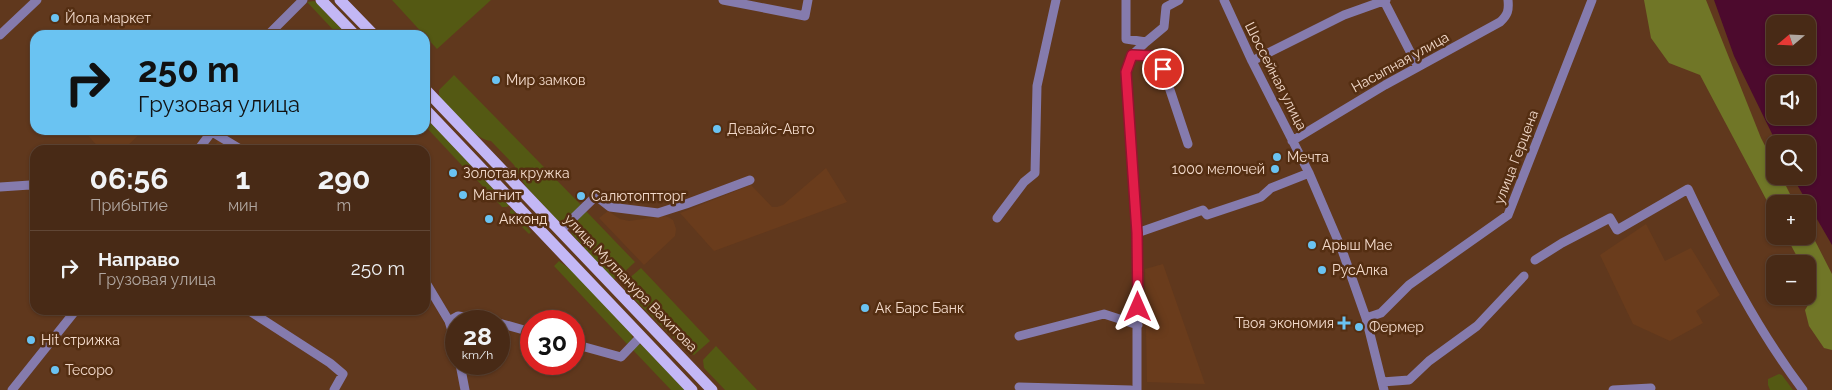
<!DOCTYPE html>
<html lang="ru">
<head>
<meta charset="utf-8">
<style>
	:root { --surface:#482a16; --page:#523623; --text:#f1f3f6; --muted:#b1a7a1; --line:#604635 }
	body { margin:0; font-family:Raleway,sans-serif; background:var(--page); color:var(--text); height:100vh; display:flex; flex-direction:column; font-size:19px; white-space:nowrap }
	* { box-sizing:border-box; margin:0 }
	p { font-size:16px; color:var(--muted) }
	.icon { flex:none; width:28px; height:28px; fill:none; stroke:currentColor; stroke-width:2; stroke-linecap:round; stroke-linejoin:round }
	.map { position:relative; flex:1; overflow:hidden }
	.side { position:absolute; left:30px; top:145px; width:400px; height:170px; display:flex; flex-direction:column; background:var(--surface); border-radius:15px; box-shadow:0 1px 4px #0004,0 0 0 1px var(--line) }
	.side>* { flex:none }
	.banner { position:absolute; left:30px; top:30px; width:400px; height:105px; border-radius:15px; box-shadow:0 1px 4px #0004,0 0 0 1px var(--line); background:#6ac3f2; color:#111; overflow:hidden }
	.needle { width:32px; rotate:251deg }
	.fabs { position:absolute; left:1766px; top:15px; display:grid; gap:10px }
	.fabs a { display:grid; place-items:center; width:50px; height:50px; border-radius:10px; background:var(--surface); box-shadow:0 1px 4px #0004,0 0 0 1px var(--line); font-size:25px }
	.speed { position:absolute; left:445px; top:310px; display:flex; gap:10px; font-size:25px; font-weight:700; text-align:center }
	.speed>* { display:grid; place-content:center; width:65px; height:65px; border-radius:50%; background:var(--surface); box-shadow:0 1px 4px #0004,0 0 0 1px var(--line); line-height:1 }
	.speed small { font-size:12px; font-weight:400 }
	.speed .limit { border:8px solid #d22; background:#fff; color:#111 }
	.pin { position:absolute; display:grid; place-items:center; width:42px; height:42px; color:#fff; margin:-21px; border:2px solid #fff; border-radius:50%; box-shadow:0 1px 5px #0007 }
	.me { position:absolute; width:55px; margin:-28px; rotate:0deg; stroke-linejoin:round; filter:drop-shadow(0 0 4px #0008) }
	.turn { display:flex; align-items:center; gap:18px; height:105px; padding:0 25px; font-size:22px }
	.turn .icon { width:65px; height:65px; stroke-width:2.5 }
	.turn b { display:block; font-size:35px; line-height:42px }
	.eta { display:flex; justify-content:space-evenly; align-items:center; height:85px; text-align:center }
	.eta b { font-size:30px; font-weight:700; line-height:35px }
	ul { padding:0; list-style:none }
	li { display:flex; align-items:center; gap:15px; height:75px; padding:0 25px; border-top:1px solid var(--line) }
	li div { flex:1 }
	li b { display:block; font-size:19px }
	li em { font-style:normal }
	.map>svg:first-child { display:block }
	.built { fill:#6a3c1c }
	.green { fill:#545913 }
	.forest { fill:#707627 }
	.water { fill:#4c0a2d; fill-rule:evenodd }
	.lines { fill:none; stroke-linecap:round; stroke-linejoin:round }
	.minor { stroke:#857bad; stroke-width:9 }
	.major { stroke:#c3b7f5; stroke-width:11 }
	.route-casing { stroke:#92132f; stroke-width:12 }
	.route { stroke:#e11d48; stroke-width:9 }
	.poi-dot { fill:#6ac3f2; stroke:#542e12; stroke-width:2 }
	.labels { text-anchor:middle; stroke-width:5; stroke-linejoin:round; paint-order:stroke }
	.poi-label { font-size:14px; fill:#f3dacb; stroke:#542e12; text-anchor:start }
	.street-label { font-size:14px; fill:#f3dacb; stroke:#542e12 }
</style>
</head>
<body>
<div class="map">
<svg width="1832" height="390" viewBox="0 0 1832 390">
	<rect width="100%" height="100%" fill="#60381d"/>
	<!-- built -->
	<path class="built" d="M130 15 149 35H109Z
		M83 130H144L123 150H101Z
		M219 140 235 150H211Z
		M826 168 847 202 714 251 680 213 751 185 772 207H777L783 205Z
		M608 211 620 219 629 221 663 216 668 217 673 220 676 229 675 236 644 265 599 218Z
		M1646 224 1665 261 1691 248 1720 295 1696 311 1703 323 1670 341 1633 324 1600 255Z
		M1163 264 1205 384 1147 382 1145 269Z"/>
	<!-- green -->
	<path class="green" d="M392 0H491L437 49Z
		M314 1 318 4 347 35H338L307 2Z
		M454 75 581 205 571 215 561 221 557 220 526 187 514 165 491 141C474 140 451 109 439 96V90Z
		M425 117 470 163 472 169 470 174 425 126Z
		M478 177 483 178 509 205 507 207H502L476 179Z
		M512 209 531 232 529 234 510 215V211Z
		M586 211 635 262 621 275 614 279 611 278 572 234 570 228 572 224Z
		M559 261 575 273 631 333 633 339 627 344 554 266Z
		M641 268 710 341 694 355 689 353 625 290 626 281Z
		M640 344 643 346 685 390H671L632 349Z
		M716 346 757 390H725L704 368 703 360Z
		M1779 374 1782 375 1793 390H1770L1768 385V379Z"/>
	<!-- forest -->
	<path class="forest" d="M1644 0H1706L1761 138 1775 165V176H1781L1795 204H1775V216L1700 75 1669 63 1651 38Z
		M1808 227 1832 274V350L1824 348 1809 326 1805 310 1816 292 1808 276V264H1801L1786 236H1808Z"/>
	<!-- water -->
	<path class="water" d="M1714 0H1832V245L1792 176H1808V144H1777L1734 56ZM1775 24H1808V56H1775ZM1775 84H1808V116H1775Z"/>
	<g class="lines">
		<!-- minor -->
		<path class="minor" d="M723 0 805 16 808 0
			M1126 0V39L1146 42 1132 55 1126 72 1137 233V390
			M1224 0 1252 61 1309 173 1342 250 1366 318 1384 390
			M1384 1 1418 67
			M0 35 37 0
			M268 35 303 0
			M1146 42 1164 27 1166 7 1179 0
			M1132 55 1153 56 1163 69 1188 144
			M1252 61 1344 15 1386 0
			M212 132 242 150
			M1292 141 1385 85 1500 22C1508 15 1509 10 1508 0
			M198 150 213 130
			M0 187 30 185 35 186
			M997 218 1024 182 1035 173 1037 86 1056 0
			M560 231 596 196 610 207 658 213 686 204 750 180
			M1137 233 1203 210 1207 215 1261 197 1271 188 1309 173
			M1535 260 1562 243 1610 218 1617 230 1688 189C1721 259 1756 328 1803 390
			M425 281 449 321 456 344
			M248 310 330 363 343 374 334 390
			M1366 318 1381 313 1409 285 1508 215 1592 0
			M449 321 458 316 491 321
			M499 323 531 332
			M1019 336 1104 314 1138 325
			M574 344 621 357 641 336
			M460 364 465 390
			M1382 382 1409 380 1429 361 1477 326 1524 276
			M1019 387 1131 390
			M12 390 76 310
			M1613 390 1651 388"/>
		<!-- major -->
		<path class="major" d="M321 0 355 35
			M340 0 374 35
			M425 89 712 390
			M425 109 692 390"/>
	</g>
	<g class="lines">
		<!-- route casing -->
		<g class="route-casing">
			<path id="route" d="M1138 307 1137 233 1126 72 1132 55 1153 56 1163 69"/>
		</g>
		<!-- route -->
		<use href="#route" class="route"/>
	</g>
	<!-- markers -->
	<g class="poi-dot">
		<circle cx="55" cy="18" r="5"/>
		<circle cx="496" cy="80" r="5"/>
		<circle cx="717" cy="129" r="5"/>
		<circle cx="1277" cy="157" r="5"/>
		<circle cx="1275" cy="169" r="5"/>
		<circle cx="453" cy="173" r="5"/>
		<circle cx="463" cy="195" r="5"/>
		<circle cx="581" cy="196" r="5"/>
		<circle cx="489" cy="219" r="5"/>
		<circle cx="1312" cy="245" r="5"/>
		<circle cx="1322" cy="270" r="5"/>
		<circle cx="865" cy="308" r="5"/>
		<path d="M1341.5 315.5h5v5h5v5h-5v5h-5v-5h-5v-5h5z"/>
		<circle cx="1359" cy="327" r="5"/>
		<circle cx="31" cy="340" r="5"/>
		<circle cx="55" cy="370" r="5"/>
	</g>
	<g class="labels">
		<!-- poi labels -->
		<g class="poi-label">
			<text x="65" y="23">Йола маркет</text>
			<text x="506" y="85">Мир замков</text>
			<text x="727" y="134">Девайс-Авто</text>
			<text x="1287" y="162">Мечта</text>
			<text x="1265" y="174" text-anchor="end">1000 мелочей</text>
			<text x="463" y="178">Золотая кружка</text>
			<text x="473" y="200">Магнит</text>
			<text x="591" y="201">Салютоптторг</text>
			<text x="499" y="224">Акконд</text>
			<text x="1322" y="250">Арыш Мае</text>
			<text x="1332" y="275">РусАлка</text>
			<text x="875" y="313">Ак Барс Банк</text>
			<text x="1334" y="328" text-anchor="end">Твоя экономия</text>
			<text x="1369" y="332">Фермер</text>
			<text x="41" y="345">Hit стрижка</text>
			<text x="65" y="375">Тесоро</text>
		</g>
		<!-- street labels -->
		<g class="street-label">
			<text transform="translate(1400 62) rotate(-29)" y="5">Насыпная улица</text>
			<text transform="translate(1276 76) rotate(63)" y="5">Шоссейная улица</text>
			<text transform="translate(1516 157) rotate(-69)" y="5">улица Герцена</text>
			<text transform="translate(631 283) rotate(46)" y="5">улица Мулланура Вахитова</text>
		</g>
	</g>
</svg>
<div class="fabs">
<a><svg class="needle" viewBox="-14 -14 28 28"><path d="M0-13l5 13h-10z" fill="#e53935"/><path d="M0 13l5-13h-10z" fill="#b1a7a1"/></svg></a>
<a><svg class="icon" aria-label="sound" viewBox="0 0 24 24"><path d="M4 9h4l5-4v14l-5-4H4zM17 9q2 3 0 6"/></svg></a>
<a><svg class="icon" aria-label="search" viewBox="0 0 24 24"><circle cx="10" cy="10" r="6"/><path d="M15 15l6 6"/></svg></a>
<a>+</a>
<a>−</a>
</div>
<div class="speed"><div>28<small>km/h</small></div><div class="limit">30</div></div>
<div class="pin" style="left:1163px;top:69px;background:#d93025"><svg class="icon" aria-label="arrive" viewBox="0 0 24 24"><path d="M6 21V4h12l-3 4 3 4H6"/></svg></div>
<svg class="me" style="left:1138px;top:307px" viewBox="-20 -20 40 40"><path d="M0-17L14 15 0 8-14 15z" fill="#e11d48" stroke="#fff" stroke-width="4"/></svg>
<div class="banner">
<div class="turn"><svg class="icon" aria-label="right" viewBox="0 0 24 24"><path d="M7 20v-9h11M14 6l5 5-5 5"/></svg><div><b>250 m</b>Грузовая улица</div></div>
</div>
<section class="side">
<div class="eta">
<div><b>06:56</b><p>Прибытие</p></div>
<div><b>1</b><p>мин</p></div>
<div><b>290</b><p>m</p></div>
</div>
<ul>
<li><svg class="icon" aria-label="right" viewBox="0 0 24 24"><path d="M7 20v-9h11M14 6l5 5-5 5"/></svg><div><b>Направо</b><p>Грузовая улица</p></div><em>250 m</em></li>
</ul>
</section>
</div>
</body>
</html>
